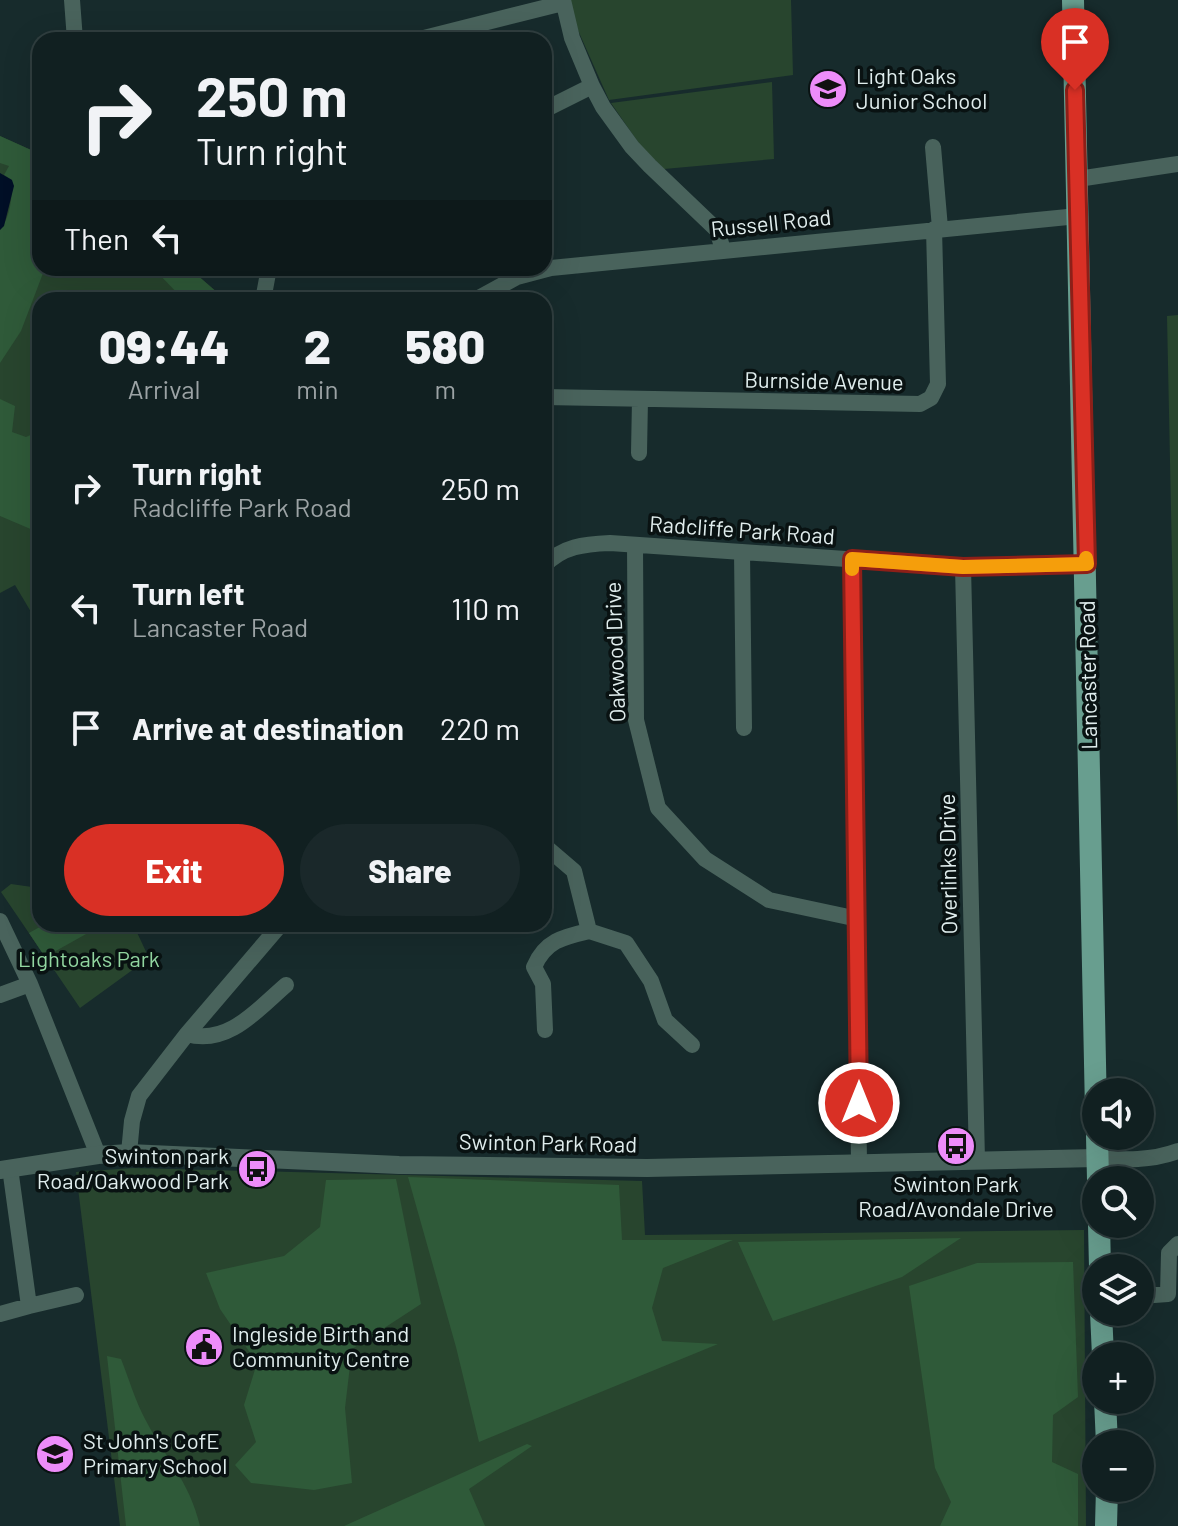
<!DOCTYPE html>
<html lang="en">
<head>
<meta charset="utf-8">
<style>
	:root { --surface:#112021; --page:#1a282a; --text:#f1f3f6; --muted:#9ca3a5; --line:#303e3f; --accent:#d93025 }
	body { margin:0; font-family:Barlow,sans-serif; background:var(--page); color:var(--text); height:100vh; display:flex; flex-direction:column; font-size:30px; white-space:nowrap }
	* { box-sizing:border-box; margin:0 }
	p { font-size:26px; color:var(--muted) }
	.icon { flex:none; width:44px; height:44px; fill:none; stroke:currentColor; stroke-width:2; stroke-linecap:round; stroke-linejoin:round }
	.map { position:relative; flex:1; overflow:hidden }
	.panel { position:absolute; left:32px; top:292px; width:520px; height:640px; display:flex; flex-direction:column; background:var(--surface); border-radius:24px; box-shadow:0 8px 32px #0002,0 0 0 2px var(--line) }
	.panel>* { flex:none }
	.hud { position:absolute; left:32px; top:32px; width:520px; height:244px; border-radius:24px; box-shadow:0 8px 32px #0002,0 0 0 2px var(--line); background:#112021; color:var(--text); overflow:hidden }
	.buttons { position:absolute; left:1082px; top:1078px; display:grid; gap:16px }
	.buttons a { display:grid; place-items:center; width:72px; height:72px; border-radius:50%; background:var(--surface); box-shadow:0 8px 32px #0002,0 0 0 2px var(--line); font-size:40px }
	.pin { position:absolute; display:grid; place-items:center; width:68px; height:68px; color:#fff; margin:-82px -34px; border-radius:50% 50% 50% 0; rotate:-45deg; box-shadow:0 0 8px #0007 }
	.pin .icon { rotate:45deg }
	.me { position:absolute; width:88px; margin:-44px; rotate:0deg; stroke-linejoin:round; filter:drop-shadow(0 0 6px #0008) }
	.turn { display:flex; align-items:center; gap:28px; height:168px; padding:0 32px; font-size:36px }
	.turn .icon { width:104px; height:104px; stroke-width:2.5 }
	.turn b { display:block; font-size:56px; line-height:68px }
	.then { display:flex; align-items:center; height:76px; padding:0 32px; background:#0003; gap:16px; font-size:30px }
	.eta { display:flex; justify-content:space-evenly; align-items:center; height:136px; text-align:center }
	.eta b { font-size:48px; font-weight:800; line-height:56px }
	.cta { display:flex; gap:16px; margin-top:auto; padding:16px 32px }
	.cta a { flex:1; height:92px; border-radius:48px; background:var(--accent); color:#fff; font-size:32px; font-weight:800; line-height:92px; text-align:center }
	.cta a+a { background:var(--page); color:var(--text) }
	ul { padding:0; list-style:none }
	li { display:flex; align-items:center; gap:24px; height:120px; padding:0 32px }
	li div { flex:1 }
	li b { display:block; font-size:30px }
	li em { font-style:normal }
	.map>svg:first-child { display:block }
	.green { fill:#28452e }
	.forest { fill:#2f5a39 }
	.water { fill:#000f26 }
	.lines { fill:none; stroke-linecap:round; stroke-linejoin:round }
	.minor { stroke:#49635c; stroke-width:16 }
	.tertiary { stroke:#49635c; stroke-width:18 }
	.primary { stroke:#689e8f; stroke-width:22 }
	.route-casing { stroke:#8d1f18; stroke-width:20 }
	.route { stroke:#d93025; stroke-width:14 }
	.slow { stroke:#f59e0b; stroke-width:14 }
	.labels { text-anchor:middle; stroke-width:7; stroke-linejoin:round; paint-order:stroke }
	.poi-label { font-size:22px; fill:#e0eded; stroke:#091212; text-anchor:start }
	.street-label { font-size:22px; fill:#e0eded; stroke:#091212 }
	.park-label { font-size:22px; fill:#93d8a2; stroke:#091212 }
</style>
</head>
<body>
<div class="map">
<svg width="1178" height="1526" viewBox="0 0 1178 1526">
	<rect width="100%" height="100%" fill="#172b2c"/>
	<!-- green -->
	<path class="green" d="M570 0H791L793 75 609 100 573 19Z
		M772 82 774 159 664 169 640 145 611 103Z
		M0 136 40 154V268H189L226 300H40V627L15 585 0 593Z
		M1178 315V848L1167 316Z
		M40 882V924H133L149 958 80 1008 1 892 11 884 32 887Z
		M133 1168 642 1181 645 1235 1084 1230 1086 1526H120L76 1172Z"/>
	<!-- forest -->
	<path class="forest" d="M0 136 40 154V268H45L21 331 0 363V230C11 216 12 197 12 180L4 175 9 166 0 163Z
		M153 268H189L226 300H184Z
		M0 399 15 406 12 432 26 437 40 431V533L0 516Z
		M45 924H104L45 957 29 933Z
		M408 1177 619 1185 622 1240H733L663 1268 652 1308 662 1341 718 1344 479 1442 456 1347Z
		M396 1179 421 1304 352 1349 345 1408 352 1483 314 1490 251 1483 235 1465 256 1442 244 1405 257 1363 220 1309 206 1273 284 1256 320 1227 326 1180Z
		M961 1238 902 1277 773 1321 738 1242Z
		M1073 1262 1078 1397 1053 1415 1052 1462 1078 1474V1526H940L951 1502 935 1468 909 1286 977 1263Z
		M107 1356 121 1359C129 1379 135 1400 145 1419 165 1458 189 1480 200 1526H126Z
		M527 1444 532 1446 469 1489 485 1526H344Z"/>
	<!-- water -->
	<path class="water" d="M0 173 12 180 14 186 4 226 0 230Z"/>
	<g class="lines">
		<!-- minor -->
		<path class="minor" d="M72 0 75 40
			M563 0 572 38 592 86 603 107 632 147 650 166 717 230 723 250
			M416 40 563 3
			M544 110 592 86
			M933 147 940 228
			M1078 179 1178 164
			M263 300 269 268
			M475 300 517 277 551 268 1078 216
			M544 397 920 404 931 398 938 384 934 229
			M639 453 640 399
			M635 545 636 720 658 808 705 859 769 900 858 919
			M742 552 744 728
			M852 559 859 1164
			M544 566C562 546 585 544 610 543L963 567 1087 564
			M963 567 977 1160
			M544 840 546 847 574 871 589 931 626 943 651 981 665 1020 692 1045
			M0 921 30 984 98 1155
			M0 995 30 984
			M545 1030 543 984 534 967C545 941 563 937 589 931
			M187 1034C228 1046 258 1009 286 985
			M129 1153 132 1121 139 1096 187 1034 281 924
			M1097 1158C1125 1160 1151 1161 1178 1151
			M1140 1296 1168 1294 1169 1253 1178 1244
			M29 1306 76 1295
			M0 1314 29 1306 10 1168"/>
		<!-- tertiary -->
		<path class="tertiary" d="M0 1170 98 1155 129 1153 399 1165 647 1168 1097 1158"/>
		<!-- primary -->
		<path class="primary" d="M1073 0 1096 1111
			M1097 1136 1098 1180
			M1099 1224 1100 1268
			M1101 1312 1103 1356
			M1105 1400 1107 1444
			M1106 1526 1107 1488"/>
	</g>
	<g class="lines">
		<!-- route casing -->
		<g class="route-casing">
			<path id="route" d="M859 1103 852 559 963 567 1087 564 1075 90"/>
		</g>
		<!-- route -->
		<use href="#route" class="route"/>
		<!-- slow -->
		<path class="slow" d="M852 569V559L963 567 1087 564 1086 558"/>
	</g>
	<!-- icons -->
	<defs>
		<g id="school-disc" transform="scale(2)"><circle r="9.5" fill="#ed8cf9" stroke="#091212"/><path d="M0-5L7-2L0 1L-7-2ZM-4 1L0 2.5L4 1V4Q0 6-4 4Z" fill="#111"/></g>
		<g id="bus-disc" transform="scale(2)"><circle r="9.5" fill="#ed8cf9" stroke="#091212"/><path d="M-5-6H5V4H4V6H2V4H-2V6H-4V4H-5ZM-3.5-4V0h7V-4ZM-3.5 1.2v1.5H-2V1.2ZM2 1.2v1.5H3.5V1.2Z" fill="#111"/></g>
		<g id="civic-disc" transform="scale(2)"><circle r="9.5" fill="#ed8cf9" stroke="#091212"/><path d="M-.6-6.5H3V-4.5H.6V-3L4-1V1h2V6H-6V1h2V-1L-.6-3ZM-1.2 2.5V6h2.4V2.5Z" fill="#111"/></g>
	</defs>
	<g fill-rule="evenodd">
		<use href="#school-disc" x="828" y="89"/>
		<use href="#bus-disc" x="956" y="1146"/>
		<use href="#bus-disc" x="257" y="1169"/>
		<use href="#civic-disc" x="204" y="1347"/>
		<use href="#school-disc" x="55" y="1454"/>
	</g>
	<g class="labels">
		<!-- poi labels -->
		<g class="poi-label">
			<text x="856" y="84">Light Oaks<tspan x="856" dy="25">Junior School</tspan></text>
			<text x="229" y="1164" text-anchor="end">Swinton park<tspan x="229" dy="25">Road/Oakwood Park</tspan></text>
			<text x="956" y="1192" text-anchor="middle">Swinton Park<tspan x="956" dy="25">Road/Avondale Drive</tspan></text>
			<text x="232" y="1342">Ingleside Birth and<tspan x="232" dy="25">Community Centre</tspan></text>
			<text x="83" y="1449">St John's CofE<tspan x="83" dy="25">Primary School</tspan></text>
		</g>
		<!-- street labels -->
		<g class="street-label">
			<text transform="translate(771 223) rotate(-6)" y="8">Russell Road</text>
			<text transform="translate(824 381) rotate(1)" y="8">Burnside Avenue</text>
			<text transform="translate(742 530) rotate(4)" y="8">Radcliffe Park Road</text>
			<text transform="translate(615 652) rotate(-92)" y="8">Oakwood Drive</text>
			<text transform="translate(1088 675) rotate(-91)" y="8">Lancaster Road</text>
			<text transform="translate(948 864) rotate(-91)" y="8">Overlinks Drive</text>
			<text transform="translate(548 1143) rotate(1)" y="8">Swinton Park Road</text>
		</g>
		<!-- park labels -->
		<g class="park-label">
			<text x="89" y="967">Lightoaks Park</text>
		</g>
	</g>
</svg>
<div class="buttons">
<a><svg class="icon" aria-label="sound" viewBox="0 0 24 24"><path d="M4 9h4l5-4v14l-5-4H4zM17 9q2 3 0 6"/></svg></a>
<a><svg class="icon" aria-label="search" viewBox="0 0 24 24"><circle cx="10" cy="10" r="6"/><path d="M15 15l6 6"/></svg></a>
<a><svg class="icon" aria-label="layers" viewBox="0 0 24 24"><path d="M12 4l9 5-9 5-9-5zM3 14l9 5 9-5"/></svg></a>
<a>+</a>
<a>−</a>
</div>
<div class="pin" style="left:1075px;top:90px;background:#d93025"><svg class="icon" aria-label="arrive" viewBox="0 0 24 24"><path d="M6 21V4h12l-3 4 3 4H6"/></svg></div>
<svg class="me" style="left:859px;top:1103px" viewBox="-20 -20 40 40"><circle r="17" fill="#d93025" stroke="#fff" stroke-width="3"/><path d="M0-11L8 9 0 5-8 9z" fill="#fff"/></svg>
<div class="hud">
<div class="turn"><svg class="icon" aria-label="right" viewBox="0 0 24 24"><path d="M7 20v-9h11M14 6l5 5-5 5"/></svg><div><b>250 m</b>Turn right</div></div>
<div class="then">Then<svg class="icon" aria-label="left" viewBox="0 0 24 24"><path d="M17 20v-9H6M10 6l-5 5 5 5"/></svg></div>
</div>
<section class="panel">
<div class="eta">
<div><b>09:44</b><p>Arrival</p></div>
<div><b>2</b><p>min</p></div>
<div><b>580</b><p>m</p></div>
</div>
<ul>
<li><svg class="icon" aria-label="right" viewBox="0 0 24 24"><path d="M7 20v-9h11M14 6l5 5-5 5"/></svg><div><b>Turn right</b><p>Radcliffe Park Road</p></div><em>250 m</em></li>
<li><svg class="icon" aria-label="left" viewBox="0 0 24 24"><path d="M17 20v-9H6M10 6l-5 5 5 5"/></svg><div><b>Turn left</b><p>Lancaster Road</p></div><em>110 m</em></li>
<li><svg class="icon" aria-label="arrive" viewBox="0 0 24 24"><path d="M6 21V4h12l-3 4 3 4H6"/></svg><div><b>Arrive at destination</b></div><em>220 m</em></li>
</ul>
<div class="cta"><a>Exit</a><a>Share</a></div>
</section>
</div>
</body>
</html>
